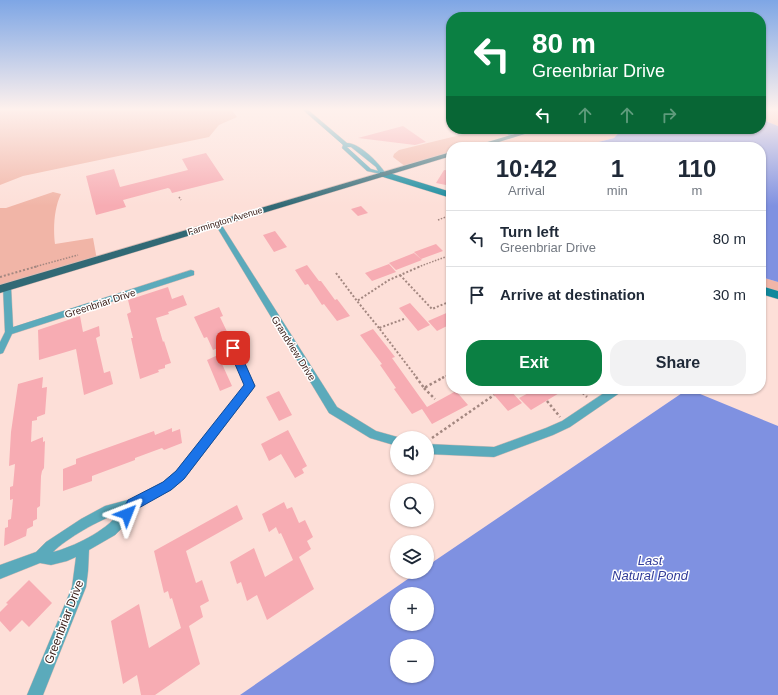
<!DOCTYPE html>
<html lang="en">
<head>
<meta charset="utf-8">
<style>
	:root { --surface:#fff; --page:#f2f2f3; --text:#1f2937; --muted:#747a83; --line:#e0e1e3; --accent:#0b8043 }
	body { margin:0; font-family:Helvetica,sans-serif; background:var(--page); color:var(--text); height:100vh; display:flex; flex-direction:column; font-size:15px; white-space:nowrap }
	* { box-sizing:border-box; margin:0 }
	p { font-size:13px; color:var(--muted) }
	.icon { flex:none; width:22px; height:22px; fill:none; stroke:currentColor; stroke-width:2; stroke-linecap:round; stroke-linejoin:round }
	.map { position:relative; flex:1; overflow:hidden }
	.side { position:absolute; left:446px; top:142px; width:320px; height:252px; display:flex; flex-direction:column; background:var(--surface); border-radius:16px; box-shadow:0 1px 3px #0004 }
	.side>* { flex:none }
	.banner { position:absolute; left:446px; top:12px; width:320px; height:122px; border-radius:16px; box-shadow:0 1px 3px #0004; background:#0b8043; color:#fff; overflow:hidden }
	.fabs { position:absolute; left:390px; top:431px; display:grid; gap:8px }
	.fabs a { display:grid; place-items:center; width:44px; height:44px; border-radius:50%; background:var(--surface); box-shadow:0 1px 3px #0004; font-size:20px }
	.pin { position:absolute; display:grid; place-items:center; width:34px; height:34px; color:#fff; margin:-17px; border-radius:8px; box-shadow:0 2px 6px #0006 }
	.me { position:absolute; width:44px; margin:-22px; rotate:45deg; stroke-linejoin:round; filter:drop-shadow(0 0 3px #0008) }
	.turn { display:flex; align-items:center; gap:14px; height:84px; padding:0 20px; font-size:18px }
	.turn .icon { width:52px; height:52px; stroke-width:2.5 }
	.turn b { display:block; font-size:28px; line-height:34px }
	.lanes { display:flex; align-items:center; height:38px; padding:0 20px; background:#0003; justify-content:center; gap:20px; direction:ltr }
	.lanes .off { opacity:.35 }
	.eta { display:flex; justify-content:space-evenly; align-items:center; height:68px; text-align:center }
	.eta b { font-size:24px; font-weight:700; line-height:28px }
	.cta { display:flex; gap:8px; margin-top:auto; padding:8px 20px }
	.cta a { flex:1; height:46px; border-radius:16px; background:var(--accent); color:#fff; font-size:16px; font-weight:700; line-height:46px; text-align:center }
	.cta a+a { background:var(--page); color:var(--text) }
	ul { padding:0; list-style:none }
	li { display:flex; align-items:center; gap:12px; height:56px; padding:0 20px; border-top:1px solid var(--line) }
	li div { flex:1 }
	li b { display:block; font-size:15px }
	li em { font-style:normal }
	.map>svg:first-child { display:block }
	.green { fill:#f1b5a7 }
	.water { fill:#7f91e1; fill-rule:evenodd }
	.building { fill:#f7acb3 }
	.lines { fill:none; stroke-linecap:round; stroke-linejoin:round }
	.lane-casing { stroke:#d9bcb5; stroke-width:3 }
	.street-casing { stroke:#d9bcb5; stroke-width:1 }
	.secondary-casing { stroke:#d9bcb5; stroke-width:1 }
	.primary-casing { stroke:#d9bcb5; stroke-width:1 }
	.path-far2 { stroke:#a38780; stroke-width:1.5; stroke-dasharray:1.5 1.5; stroke-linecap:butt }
	.path-far1 { stroke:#a38780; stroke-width:2; stroke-dasharray:2 2; stroke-linecap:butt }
	.path { stroke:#a38780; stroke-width:2.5; stroke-dasharray:2.5 2.5; stroke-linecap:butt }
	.lane { stroke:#5baabb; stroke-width:2.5 }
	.street { fill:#5baabb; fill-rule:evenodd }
	.secondary { fill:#10889c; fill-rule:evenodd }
	.primary { fill:#316975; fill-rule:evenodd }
	.route { fill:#1a73e8; stroke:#114b97 }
	.labels { text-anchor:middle; stroke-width:3; stroke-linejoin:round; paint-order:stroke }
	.far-street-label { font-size:9px; fill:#371c16; stroke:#fff }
	.street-label { font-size:10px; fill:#371c16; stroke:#fff }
	.near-street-label { font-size:12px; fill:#371c16; stroke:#fff }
	.near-water-label { font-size:13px; font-style:italic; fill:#323c99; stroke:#fff }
</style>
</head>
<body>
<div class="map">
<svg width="778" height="695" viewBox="0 0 778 695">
	<rect width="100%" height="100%" fill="#fddfd8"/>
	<!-- green -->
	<path class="green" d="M0 109H231L237 117 219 125 209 137 23 176 0 185Z
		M761 109H778V126L761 119Z
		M485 129H622L614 138 579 147H570L544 142 527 147H451V156H444L406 167 393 157 394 154 399 150Z
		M53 192 61 194C54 208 53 229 55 244L93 238 97 260 0 289V208H6Z
		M761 277 778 282V295L761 290Z"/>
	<!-- water -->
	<path class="water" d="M761 119 778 126V282L761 277V147H579L614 138 622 129H761Z
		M688 389 778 426V695H240L418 572H427V566ZM397 594H427V624H397ZM397 646H427V676H397Z"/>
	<!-- building -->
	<path class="building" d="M403 126 426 142 415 145 358 138Z
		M206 153 224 180 172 193 170 189 168 188 123 200 126 207 96 215 86 176 114 169 120 187 188 170 182 159Z
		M444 170 451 171V183L448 182 446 185 436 183Z
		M361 206 368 213 358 216 351 209Z
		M275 231 287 247 274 252 263 235Z
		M436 244 443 251 421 259 414 252Z
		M414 253 422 260 396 270 389 263Z
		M389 264 396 272 372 281 365 273Z
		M307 265 319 281H321L335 300 337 299 350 316 337 321 324 304 322 305 308 284 305 285 295 270Z
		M168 287 172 299 183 295 187 305 168 312 169 314 156 318 163 342 164 341 171 363 165 365V368L158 370 159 372 140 379 131 338H133L127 314 131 312 128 300Z
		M410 303 430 325 418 331 399 308Z
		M219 307 223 316 220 317 232 342 213 350 207 337 204 338 194 317Z
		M451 311V324L437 331 428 321Z
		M80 316 83 332 99 326 100 336 96 338 104 373 110 371 113 384 84 395 76 349 39 360 38 330Z
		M373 329 395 357 392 358 427 407 456 391 468 405 432 424 422 409 412 414 394 389 396 388 380 365 382 364 360 335Z
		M218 355 232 386 220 391 207 360Z
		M43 377 42 388 47 387 45 414 37 417V420L32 421 31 442 43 437V442L45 441 44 468 42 471 41 476 40 506 37 508V519L33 521V526L27 529 26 536 4 546 5 528 8 527V520L11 519 13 499 10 500V487L13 486 15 464 9 466 11 432 18 384Z
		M489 389H509L522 403 508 411Z
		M536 389H566L531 410 519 398Z
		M279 391 292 415 279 421 266 397Z
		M172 428V432L180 429 182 443 164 450 162 448 135 458V460L92 476V481L63 491V469L76 464V459L154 431 155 435Z
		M288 430 307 466 302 469 304 473 295 478 281 454 269 461 261 444Z
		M284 502 287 509 292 507 299 523 305 520 313 537 307 541 311 549 299 557 314 589 267 620 257 595 247 601 241 582 237 584 230 562 254 548 265 577 293 560 281 533 279 534 276 527 269 532 262 514Z
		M237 505 243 519 186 551 196 583 202 580 209 601 200 606 203 617 189 626 200 664 155 695H141L137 675 123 684 111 621 139 604 149 648 181 628 172 598 170 599 168 591 164 593 154 551Z
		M29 580 52 603 29 627 22 620 10 632 0 621V612L8 604 6 603Z"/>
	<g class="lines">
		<!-- lane casing -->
		<g class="lane-casing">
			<path id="lane" d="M501 129 513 136"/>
		</g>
		<!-- street casing -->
		<g class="street-casing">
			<path id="street" d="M302 109H307L347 143C360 143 380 164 386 174L385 175 367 171 342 148 343 145ZM347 147H351L376 167 378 171 371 169Z
				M218 222 221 224 337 407 376 431 401 438H397V446L370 438 329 413 215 224Z
				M191 270 194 271V275L12 334 3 353 0 354V342L5 332 3 287 4 285 7 284 11 287 13 327Z
				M233 345 236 346 238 348 255 386 253 389 184 479 171 490 137 508 124 526 115 535 89 550 88 571 86 587 43 695H27L72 587 76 557 67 561 51 565 40 563 0 579V565L36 552 46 542 81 519 105 506 131 499 163 482 176 471 245 385 228 348 230 346ZM118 514C106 531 73 547 53 552 66 539 100 519 118 514Z
				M610 389H623L621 392 570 427 553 435 494 457 427 454V444L494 447 546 428 562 421Z"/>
		</g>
		<!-- secondary casing -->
		<g class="secondary-casing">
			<path id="secondary" d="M380 172H386L451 192V198L380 176Z
				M761 286 778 291V299L761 294Z"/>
		</g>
		<!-- primary casing -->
		<g class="primary-casing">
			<path id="primary" d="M531 129H541L483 147H471Z
				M451 152V156L0 293V285Z"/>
		</g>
		<!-- path-far2 -->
		<path class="path-far2" d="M179 197 181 200
			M438 220 451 215
			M34 267 78 255
			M418 267 448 256"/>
		<!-- path-far1 -->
		<path class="path-far1" d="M336 273 357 301
			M400 275 432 309 451 301
			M0 277 38 266
			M404 319 379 328 417 378
			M379 328 357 301 389 280 421 266
			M442 378 451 374"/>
		<!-- path -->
		<path class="path" d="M416 377 424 388 444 377
			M424 388 435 399
			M579 389 587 397
			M547 401 560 417
			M432 438 494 395"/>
		<!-- lane -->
		<use href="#lane" class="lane"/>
		<!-- street -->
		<use href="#street" class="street"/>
		<!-- secondary -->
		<use href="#secondary" class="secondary"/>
		<!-- primary -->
		<use href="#primary" class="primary"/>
	</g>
	<!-- sky -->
	<linearGradient id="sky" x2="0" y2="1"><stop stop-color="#7ea6e5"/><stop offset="0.53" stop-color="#fef1ed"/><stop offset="1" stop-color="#fef1ed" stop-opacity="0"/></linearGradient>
	<rect width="778" height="206" fill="url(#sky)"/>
	<!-- route -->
	<path class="route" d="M233 345 238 348 255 386 253 389 184 479 171 490 137 509 131 518 127 520 122 518 121 514 128 500 163 482 176 471 244 385 228 348Z"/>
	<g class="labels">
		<!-- far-street labels -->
		<g class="far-street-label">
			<text transform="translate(225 221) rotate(-17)" y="3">Farmington Avenue</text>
		</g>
		<!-- street labels -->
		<g class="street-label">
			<text transform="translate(100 303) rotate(-18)" y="4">Greenbriar Drive</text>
			<text transform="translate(294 348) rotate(58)" y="4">Grandview Drive</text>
		</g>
		<!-- near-street labels -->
		<g class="near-street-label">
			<text transform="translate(64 622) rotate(-69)" y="4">Greenbriar Drive</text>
		</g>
		<!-- near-water labels -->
		<g class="near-water-label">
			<text x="650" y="565">Last<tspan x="650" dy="15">Natural Pond</tspan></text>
		</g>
	</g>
</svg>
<div class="fabs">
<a><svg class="icon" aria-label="sound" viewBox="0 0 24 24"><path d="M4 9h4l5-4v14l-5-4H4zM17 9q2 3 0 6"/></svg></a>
<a><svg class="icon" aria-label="search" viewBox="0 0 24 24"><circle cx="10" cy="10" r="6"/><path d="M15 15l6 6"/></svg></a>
<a><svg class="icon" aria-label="layers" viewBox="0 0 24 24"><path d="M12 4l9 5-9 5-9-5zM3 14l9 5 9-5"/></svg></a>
<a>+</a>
<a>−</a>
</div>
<div class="pin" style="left:233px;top:348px;background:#d93025"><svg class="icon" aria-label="arrive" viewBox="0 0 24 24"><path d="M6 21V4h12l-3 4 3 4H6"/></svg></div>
<svg class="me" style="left:127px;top:514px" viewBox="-20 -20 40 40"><path d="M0-17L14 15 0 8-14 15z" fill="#1a73e8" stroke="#fff" stroke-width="4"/></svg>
<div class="banner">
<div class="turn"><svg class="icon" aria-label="left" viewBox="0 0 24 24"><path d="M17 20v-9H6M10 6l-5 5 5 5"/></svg><div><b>80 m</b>Greenbriar Drive</div></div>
<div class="lanes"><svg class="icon" aria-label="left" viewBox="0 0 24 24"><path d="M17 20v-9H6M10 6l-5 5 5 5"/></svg><svg class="icon off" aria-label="ahead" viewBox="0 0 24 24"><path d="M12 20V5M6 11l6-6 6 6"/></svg><svg class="icon off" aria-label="ahead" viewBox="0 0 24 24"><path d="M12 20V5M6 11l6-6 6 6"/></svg><svg class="icon off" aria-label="right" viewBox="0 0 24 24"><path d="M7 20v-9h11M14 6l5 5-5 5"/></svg></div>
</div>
<section class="side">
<div class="eta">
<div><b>10:42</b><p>Arrival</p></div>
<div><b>1</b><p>min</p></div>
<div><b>110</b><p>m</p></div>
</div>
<ul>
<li><svg class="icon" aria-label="left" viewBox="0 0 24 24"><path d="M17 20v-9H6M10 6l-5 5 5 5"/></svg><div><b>Turn left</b><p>Greenbriar Drive</p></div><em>80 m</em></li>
<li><svg class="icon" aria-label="arrive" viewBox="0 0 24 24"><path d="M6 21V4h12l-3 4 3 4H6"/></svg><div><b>Arrive at destination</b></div><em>30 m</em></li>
</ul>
<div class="cta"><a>Exit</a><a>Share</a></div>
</section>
</div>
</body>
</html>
